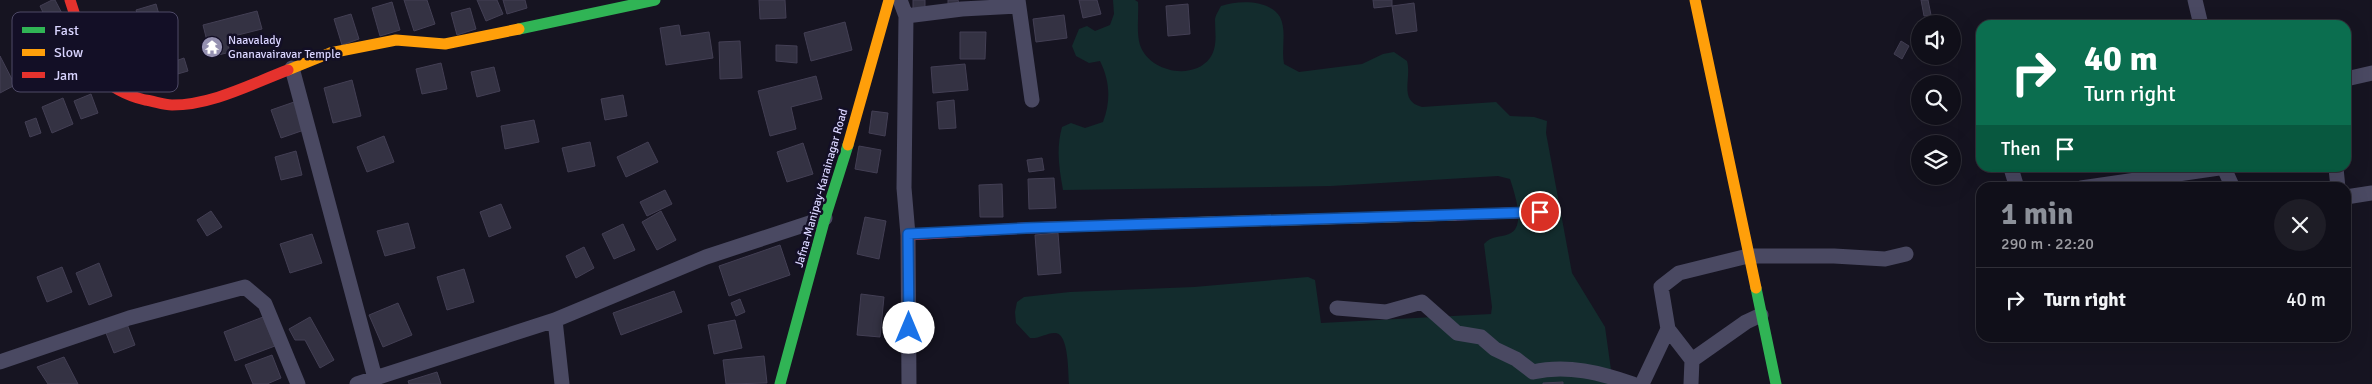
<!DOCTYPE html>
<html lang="en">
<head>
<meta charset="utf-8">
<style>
	:root { --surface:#100f19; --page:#1e1d26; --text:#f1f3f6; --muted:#9c9ca2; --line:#302f38; --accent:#8c9099 }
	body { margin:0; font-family:Signika,sans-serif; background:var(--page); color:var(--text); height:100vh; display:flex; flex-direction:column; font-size:19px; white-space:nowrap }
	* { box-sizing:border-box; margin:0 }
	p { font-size:16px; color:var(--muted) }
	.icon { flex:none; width:28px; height:28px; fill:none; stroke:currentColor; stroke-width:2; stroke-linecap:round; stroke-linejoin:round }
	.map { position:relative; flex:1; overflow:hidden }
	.panel { position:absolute; left:1976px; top:182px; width:375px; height:160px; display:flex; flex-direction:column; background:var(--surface); border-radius:15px; box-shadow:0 5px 20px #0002,0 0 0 1px var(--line) }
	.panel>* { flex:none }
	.banner { position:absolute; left:1976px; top:20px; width:375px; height:152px; border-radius:15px; box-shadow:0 5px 20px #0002,0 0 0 1px var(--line); background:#0b6e4f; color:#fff; overflow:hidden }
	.tools { position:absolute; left:1911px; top:15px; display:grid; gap:10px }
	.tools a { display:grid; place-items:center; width:50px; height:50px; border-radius:50%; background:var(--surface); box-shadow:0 5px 20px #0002,0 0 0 1px var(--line); font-size:25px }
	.pin { position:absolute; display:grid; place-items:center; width:42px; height:42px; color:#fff; margin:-21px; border:2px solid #fff; border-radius:50%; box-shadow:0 1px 5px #0007 }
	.me { position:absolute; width:55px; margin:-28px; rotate:0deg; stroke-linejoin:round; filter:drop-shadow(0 0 4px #0008) }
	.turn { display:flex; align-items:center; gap:18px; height:105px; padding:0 25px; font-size:22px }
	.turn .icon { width:65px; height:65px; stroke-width:2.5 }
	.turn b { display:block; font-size:35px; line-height:42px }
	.then { display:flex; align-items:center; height:48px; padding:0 25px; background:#0003; gap:10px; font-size:19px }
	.round { display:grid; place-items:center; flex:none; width:52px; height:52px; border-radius:26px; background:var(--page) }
	.headline { display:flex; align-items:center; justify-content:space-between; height:85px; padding:0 25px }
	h1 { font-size:30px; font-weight:700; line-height:38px; color:var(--accent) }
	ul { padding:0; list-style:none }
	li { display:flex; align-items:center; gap:15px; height:65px; padding:0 25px; border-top:1px solid var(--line) }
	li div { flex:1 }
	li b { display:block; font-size:19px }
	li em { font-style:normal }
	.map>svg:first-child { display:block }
	.green { fill:#132c2d }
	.building { fill:#343243; stroke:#433f54 }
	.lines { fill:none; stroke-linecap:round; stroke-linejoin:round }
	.street { stroke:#4a4962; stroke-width:15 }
	.fast { stroke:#30b455; stroke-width:11 }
	.slow { stroke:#ff9f0a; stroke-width:11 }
	.jam { stroke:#e5322d; stroke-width:11 }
	.route-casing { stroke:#114b97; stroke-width:12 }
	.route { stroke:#1a73e8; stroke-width:9 }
	.labels { text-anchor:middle; stroke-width:5; stroke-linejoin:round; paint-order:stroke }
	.poi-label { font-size:12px; fill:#d9d4ff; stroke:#130f26; text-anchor:start }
	.street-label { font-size:12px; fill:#d9d4ff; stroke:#130f26 }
	.key { fill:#130f26; stroke:#4e4a67; stroke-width:1 }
	.key-label { font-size:14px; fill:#d9d4ff }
</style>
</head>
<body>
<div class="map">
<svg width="2372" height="384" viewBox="0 0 2372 384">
	<rect width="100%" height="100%" fill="#161421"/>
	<!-- green -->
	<path class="green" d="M1113 0H1135L1138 2C1139 15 1136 32 1140 45 1149 72 1193 81 1210 58 1218 46 1215 33 1215 20 1215 16 1219 10 1221 6 1239 0 1270 0 1280 17 1287 31 1281 49 1284 64L1299 72 1362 64 1383 54 1394 52 1407 61C1412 79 1398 101 1422 107L1496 102 1510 116 1534 117 1547 121 1546 133 1572 273 1605 327 1613 384H1069C1068 373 1069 335 1056 333 1048 332 1039 339 1030 338L1016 323 1015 312 1017 302 1024 297 1070 292 1194 287 1308 277 1315 280 1321 323 1491 314 1492 307 1484 244C1492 235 1499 238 1509 234 1527 227 1514 192 1510 179L1498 176 1331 186 1063 190C1059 168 1056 149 1062 127L1071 123 1085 128 1103 122C1111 101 1110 81 1100 61L1089 63 1076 56 1072 46 1079 29 1087 26 1095 31 1110 25 1114 14Z"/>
	<!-- building -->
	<path class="building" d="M52 0H55L66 21 51 29 40 6Z
		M404 0H427L435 24 414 31Z
		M477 0H497L503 14 486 21Z
		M503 0H525L527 8 507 14Z
		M759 0H785L786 18 760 19Z
		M913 0H925V8L913 9Z
		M948 0H958L959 4 948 5Z
		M1079 0H1097L1101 14 1083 18Z
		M1373 0H1392V6L1374 8Z
		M1921 0H1928L1931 15 1924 16Z
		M392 2 400 30 380 36 372 8Z
		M1414 3 1417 31 1396 34 1392 6Z
		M156 4 162 25 143 31 136 10Z
		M1188 4 1190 34 1168 36 1166 6Z
		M470 8 476 29 457 35 451 13Z
		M257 11 262 29 226 38 230 52 211 57 203 25Z
		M351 14 359 39 342 45 334 19Z
		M1064 15 1067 38 1036 42 1033 19Z
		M845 22 852 50 811 61 804 33Z
		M679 25 681 36 709 32 713 58 666 65 660 28Z
		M960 32H986L985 59H960Z
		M740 41 742 78 720 79 719 42Z
		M1901 41 1909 46 1902 59 1894 54Z
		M776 45 797 46V63L776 61Z
		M0 56 15 85 0 93Z
		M184 58 188 71 174 75 170 63Z
		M441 63 447 89 422 94 416 69Z
		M965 64 968 90 933 93 931 67Z
		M494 67 500 91 477 97 471 72Z
		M816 76 822 99 791 107 796 129 770 136 758 91Z
		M352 80 361 116 333 123 324 88Z
		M91 94 98 113 81 119 74 101Z
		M623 95 627 116 605 120 601 99Z
		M63 98 73 124 52 133 42 107Z
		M954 100 956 128 939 129 937 102Z
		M297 101 307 129 281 138 271 110Z
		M872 111 888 113 885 136 869 133Z
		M36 118 41 133 30 137 25 122Z
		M534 120 539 142 505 149 501 126Z
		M384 136 394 162 367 172 357 147Z
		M590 142 595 166 568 172 562 148Z
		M648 142 658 162 626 177 617 157Z
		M803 143 813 174 787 182 777 152Z
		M859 146 881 150 877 173 855 169Z
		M296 151 302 175 281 180 275 157Z
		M1042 158 1044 170 1029 172 1027 160Z
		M1054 178 1056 208 1029 209 1028 179Z
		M1002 184 1003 217H980L979 185Z
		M665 190 672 204 647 216 640 202Z
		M501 204 511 228 489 237 480 212Z
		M211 211 222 227 207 236 197 220Z
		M661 211 676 240 657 250 642 222Z
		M865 217 886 221 879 259 857 254Z
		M408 223 415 248 385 256 377 231Z
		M623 224 635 250 614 259 602 234Z
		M1058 233 1061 273 1038 275 1035 235Z
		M312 234 322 263 290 273 280 244Z
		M780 245 790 275 729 296 719 266Z
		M584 247 594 268 576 278 566 256Z
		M99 263 112 296 89 305 76 273Z
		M62 267 72 292 47 302 37 277Z
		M464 269 474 302 447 310 437 277Z
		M674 291 682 312 621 335 613 313Z
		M861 294 884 297 880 337 857 335Z
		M740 299 745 312 736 316 731 303Z
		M398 303 412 335 383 347 369 315Z
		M263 317 275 346 235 361 224 332Z
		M310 317 334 360 320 368 305 340H295L289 329Z
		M735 320 742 348 714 354 708 325Z
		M127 324 135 345 114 353 106 333Z
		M272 355 281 378 267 384H253L245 365Z
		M764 356 767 383 726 384 723 360Z
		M64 357 78 384H48L37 367Z
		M437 372 441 384H409L408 381Z
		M1563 382V384H1543V383Z"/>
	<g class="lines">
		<!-- street -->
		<path class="street" d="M900 0 906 16 904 188 908 235 909 384
			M1018 0 1032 100
			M2195 0 2201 25
			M906 16 962 9 1018 6
			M292 68 375 378
			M2346 79 2372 73
			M2011 168 2017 188
			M2224 168 2233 188
			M2336 168 2338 188
			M2081 188 2219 168
			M2346 197 2372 193
			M1337 308 1386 312 1422 302 1457 333 1481 337 1495 349 1516 359 1533 372C1567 364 1601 373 1633 384
			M1692 360 1746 322 1761 315
			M0 362 129 318 245 287 265 304 298 384
			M357 384 555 320
			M562 384 555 320 706 257 825 218
			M1642 384 1668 329
			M1691 384 1692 360 1668 329 1661 287 1679 273 1748 256H1834L1885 259 1906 254"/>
		<!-- fast -->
		<path class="fast" d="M519 29 655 0
			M1756 288 1776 384
			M780 384 825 218 848 145"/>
		<!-- slow -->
		<path class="slow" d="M1695 0 1756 288
			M288 70 330 53 396 40 445 44 519 29
			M848 145 889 0
			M1180 223 1455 215"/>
		<!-- jam -->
		<path class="jam" d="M70 0C76 19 90 64 102 77 114 90 129 96 145 100 154 101 163 105 172 105 212 105 251 84 288 70
			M1455 215 1540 212
			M908 235 1026 228 1180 223"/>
	</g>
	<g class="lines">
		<!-- route casing -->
		<g class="route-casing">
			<path id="route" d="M909 328 908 234 1026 228 1540 212"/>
		</g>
		<!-- route -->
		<use href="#route" class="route"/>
	</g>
	<!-- icons -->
	<defs>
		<g id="temple-disc" transform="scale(1.125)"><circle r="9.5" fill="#9591b1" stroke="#130f26"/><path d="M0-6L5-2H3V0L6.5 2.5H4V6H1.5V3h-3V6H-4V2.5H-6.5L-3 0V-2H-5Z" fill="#fff"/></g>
	</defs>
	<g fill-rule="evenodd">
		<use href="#temple-disc" x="212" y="47"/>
	</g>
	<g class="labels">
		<!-- poi labels -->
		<g class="poi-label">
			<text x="228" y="44">Naavalady<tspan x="228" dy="14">Gnanavairavar Temple</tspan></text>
		</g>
		<!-- street labels -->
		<g class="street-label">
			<text transform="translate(821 188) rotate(-74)" y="4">Jafna-Manipay-Karainagar Road</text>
		</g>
	</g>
	<!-- legend -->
	<rect x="12" y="12" width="166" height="80" rx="8" class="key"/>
	<rect x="22" y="27" width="23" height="6" fill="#30b455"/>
	<rect x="22" y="49" width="23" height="7" fill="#ff9f0a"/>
	<rect x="22" y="72" width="23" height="6" fill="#e5322d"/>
	<g class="key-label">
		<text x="54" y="35">Fast</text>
		<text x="54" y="57">Slow</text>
		<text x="54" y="80">Jam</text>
	</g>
</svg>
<div class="tools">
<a><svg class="icon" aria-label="sound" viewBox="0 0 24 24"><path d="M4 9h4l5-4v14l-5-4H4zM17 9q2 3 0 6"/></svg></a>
<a><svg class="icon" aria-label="search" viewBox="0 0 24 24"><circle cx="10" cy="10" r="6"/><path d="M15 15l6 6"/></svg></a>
<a><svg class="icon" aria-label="layers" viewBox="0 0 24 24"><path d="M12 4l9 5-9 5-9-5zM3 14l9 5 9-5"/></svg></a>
</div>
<div class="pin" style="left:1540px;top:212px;background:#d93025"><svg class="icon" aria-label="arrive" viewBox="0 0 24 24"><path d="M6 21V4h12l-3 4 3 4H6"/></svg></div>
<svg class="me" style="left:909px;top:328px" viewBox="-20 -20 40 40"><circle r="19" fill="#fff"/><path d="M0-13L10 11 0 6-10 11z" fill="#1a73e8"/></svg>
<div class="banner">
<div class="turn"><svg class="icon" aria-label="right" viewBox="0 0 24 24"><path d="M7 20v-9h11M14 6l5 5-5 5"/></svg><div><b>40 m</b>Turn right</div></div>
<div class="then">Then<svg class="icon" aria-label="arrive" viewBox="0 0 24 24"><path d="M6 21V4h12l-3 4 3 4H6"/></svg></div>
</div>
<section class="panel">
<div class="headline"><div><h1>1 min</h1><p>290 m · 22:20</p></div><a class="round"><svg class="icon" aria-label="close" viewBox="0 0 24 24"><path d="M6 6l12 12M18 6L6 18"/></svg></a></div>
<ul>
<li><svg class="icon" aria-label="right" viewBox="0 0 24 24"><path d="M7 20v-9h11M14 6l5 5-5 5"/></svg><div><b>Turn right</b></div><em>40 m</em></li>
</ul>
</section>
</div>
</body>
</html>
